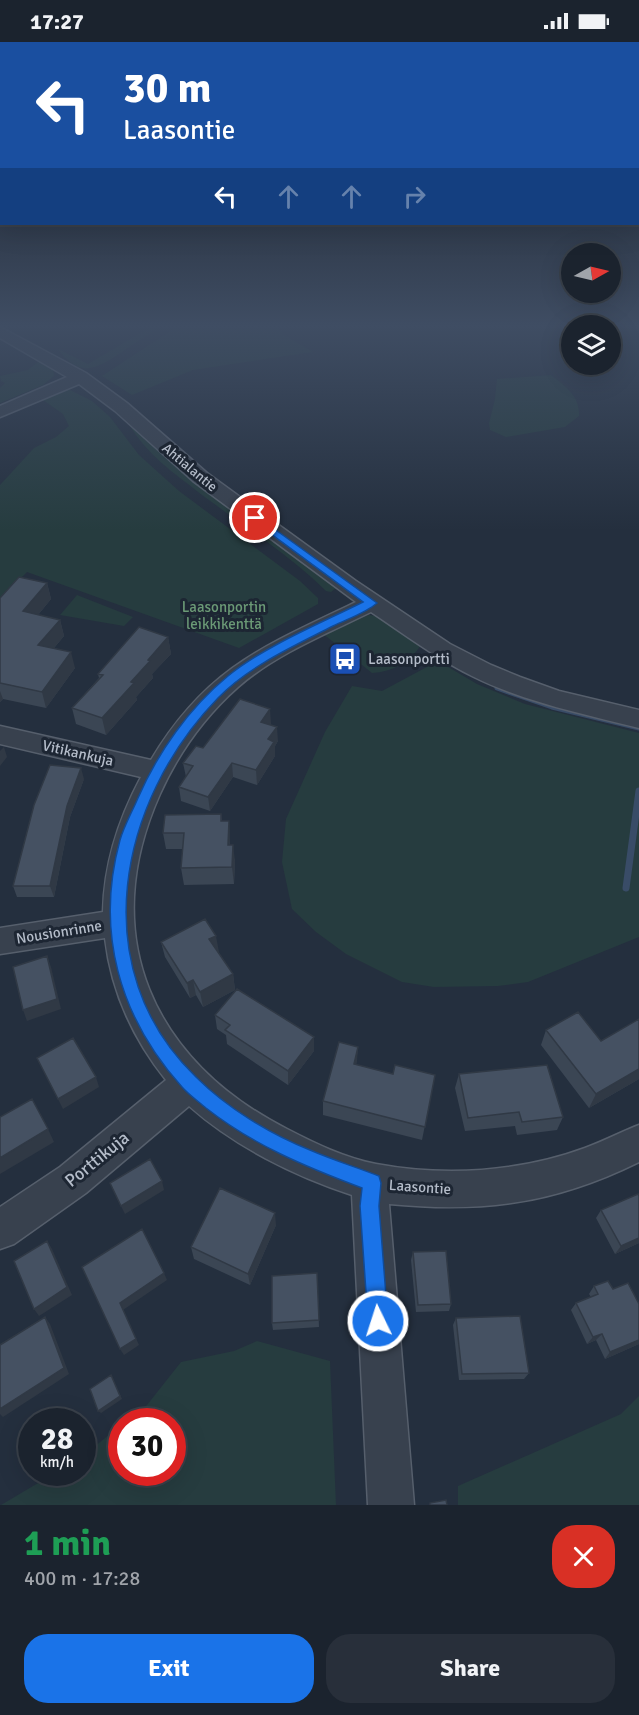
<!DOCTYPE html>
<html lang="en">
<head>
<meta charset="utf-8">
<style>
	:root { --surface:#1b232e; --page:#282f3a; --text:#f1f3f6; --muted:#a0a4aa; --line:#39404a; --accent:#1a73e8 }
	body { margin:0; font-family:Signika,sans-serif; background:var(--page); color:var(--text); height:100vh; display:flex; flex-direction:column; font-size:22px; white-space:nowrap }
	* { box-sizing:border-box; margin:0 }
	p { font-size:20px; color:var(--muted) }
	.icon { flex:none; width:33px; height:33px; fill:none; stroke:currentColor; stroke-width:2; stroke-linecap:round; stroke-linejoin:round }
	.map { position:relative; height:1463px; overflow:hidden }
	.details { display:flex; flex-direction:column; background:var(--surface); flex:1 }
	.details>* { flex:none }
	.top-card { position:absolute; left:0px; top:0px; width:639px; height:183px; box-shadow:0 6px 24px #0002,0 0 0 2px var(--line); background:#1a4fa0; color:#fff; overflow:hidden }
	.needle { width:39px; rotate:82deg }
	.buttons { position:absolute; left:561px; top:201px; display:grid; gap:12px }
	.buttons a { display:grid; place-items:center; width:60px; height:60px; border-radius:50%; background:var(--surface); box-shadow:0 6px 24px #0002,0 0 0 2px var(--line); font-size:30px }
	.speed { position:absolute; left:18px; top:1366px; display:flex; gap:12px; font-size:30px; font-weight:700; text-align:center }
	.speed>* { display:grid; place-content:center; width:78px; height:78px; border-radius:50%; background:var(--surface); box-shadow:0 6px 24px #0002,0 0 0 2px var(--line); line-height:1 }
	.speed small { font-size:15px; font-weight:400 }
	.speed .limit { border:9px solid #d22; background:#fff; color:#111 }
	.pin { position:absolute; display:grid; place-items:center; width:51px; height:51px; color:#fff; margin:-26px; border:3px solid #fff; border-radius:50%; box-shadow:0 2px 6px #0007 }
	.me { position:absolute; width:66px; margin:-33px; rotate:356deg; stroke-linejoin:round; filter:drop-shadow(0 0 4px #0008) }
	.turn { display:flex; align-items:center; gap:21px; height:126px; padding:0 24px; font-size:27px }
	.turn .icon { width:78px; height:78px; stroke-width:2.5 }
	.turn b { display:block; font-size:42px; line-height:51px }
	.lanes { display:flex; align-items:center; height:57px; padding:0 24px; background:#0003; justify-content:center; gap:30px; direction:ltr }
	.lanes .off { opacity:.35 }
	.round { display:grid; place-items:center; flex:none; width:63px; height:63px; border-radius:24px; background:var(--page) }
	.headline { display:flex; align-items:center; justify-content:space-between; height:102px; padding:0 24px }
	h1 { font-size:36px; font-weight:800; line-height:45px; color:#1e9e55 }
	.button { display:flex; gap:12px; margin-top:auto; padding:12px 24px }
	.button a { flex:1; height:69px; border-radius:24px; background:var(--accent); color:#fff; font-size:24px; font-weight:800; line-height:69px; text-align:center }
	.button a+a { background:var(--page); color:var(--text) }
	.status { display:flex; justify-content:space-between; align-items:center; height:42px; padding:0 30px; background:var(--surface); direction:ltr }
	.status svg { height:16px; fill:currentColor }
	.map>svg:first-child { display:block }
	.green { fill:#263c3f }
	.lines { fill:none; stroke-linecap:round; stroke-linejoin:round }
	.stream-far1 { stroke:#394c67; stroke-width:5 }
	.stream { stroke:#394c67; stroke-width:7 }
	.minor-casing { stroke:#565f6c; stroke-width:3 }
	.minor { fill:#38414e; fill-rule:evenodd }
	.wall { fill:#3b4654 }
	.shaded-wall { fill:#303945 }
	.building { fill:#455162; stroke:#303945; stroke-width:1.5 }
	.route { fill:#1a73e8; stroke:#114b97; stroke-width:1.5 }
	.labels { text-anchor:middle; stroke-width:6; stroke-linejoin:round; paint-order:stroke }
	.far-street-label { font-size:14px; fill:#b4bcc9; stroke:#1d2633 }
	.park-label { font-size:15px; fill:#6b9a76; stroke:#1d2633 }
	.poi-label { font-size:15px; fill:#b4bcc9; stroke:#1d2633; text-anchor:start }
	.street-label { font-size:15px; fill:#b4bcc9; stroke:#1d2633 }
	.near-street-label { font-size:18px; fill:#b4bcc9; stroke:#1d2633 }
</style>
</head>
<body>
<div class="status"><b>17:27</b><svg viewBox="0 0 49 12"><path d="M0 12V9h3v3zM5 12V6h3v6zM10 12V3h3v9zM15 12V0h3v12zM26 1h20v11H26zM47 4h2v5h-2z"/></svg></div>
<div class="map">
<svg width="639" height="1463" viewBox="0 0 639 1463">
	<rect width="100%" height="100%" fill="#242f3e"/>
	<!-- green -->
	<path class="green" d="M152 284H162C149 292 135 301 122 310 96 327 80 337 58 307L88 322Z
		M178 284H277L284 293 313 310 193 328 132 353 102 334Z
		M38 320 53 327 54 334 43 343 0 361V346L5 341 1 339 0 334 28 328Z
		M551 333C566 345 580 354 579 374L565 385 506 395 490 388 489 381 495 357 497 337Z
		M68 347 92 359 110 375 139 413 179 449 300 539 318 556V562L239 606 27 530 0 557V443L34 406 56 395 69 384 63 372 43 358Z
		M128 380 205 448 335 541 336 546 331 550 326 549C285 508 233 478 188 442 165 425 141 405 128 380Z
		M77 553 133 575 124 584 60 573Z
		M369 573 381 575 421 603C410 620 393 630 372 631L322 591Z
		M438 619 477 642 525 662 639 691V895L528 940 498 944 434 945 402 940 346 912 316 890 292 867 282 820 286 777 325 690 352 644 382 649Z
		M257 1299 330 1319 336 1463H1L55 1431H82L83 1414 121 1383 122 1431H172V1380H125L147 1363 181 1320 234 1309Z
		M639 1354V1463H458V1444L621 1372Z"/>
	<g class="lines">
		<!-- stream-far1 -->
		<path class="stream-far1" d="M497 646 552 665 639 686"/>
		<!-- stream -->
		<path class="stream" d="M626 846 639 749"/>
		<!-- minor casing -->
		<g class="minor-casing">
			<path id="minor" d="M0 285 86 331 127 361 207 431 356 539 450 602 491 623 520 635 559 649 639 668V686C583 672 524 660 472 634 436 616 404 592 371 570 326 592 276 612 238 645 204 675 178 712 160 752 96 894 153 1019 287 1087 316 1102 345 1116 376 1122 445 1135 520 1130 585 1106 604 1099 621 1090 639 1083V1120C554 1162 483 1171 389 1162L414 1463H368L352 1153C294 1134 234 1104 189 1064L86 1151 14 1202 0 1207V1165L60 1125 166 1038C133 997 111 948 105 896L0 912V886L103 870C104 822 118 778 141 735L0 702V684L151 718C206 626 264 604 356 560L193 439 115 369 79 342 0 375V364L67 335 0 296Z"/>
		</g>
		<!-- minor -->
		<use href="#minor" class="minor"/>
	</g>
	<!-- wall -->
	<path class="wall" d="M47 541 51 557 38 573 60 578 64 594 54 606 75 626 46 666 3 657 0 660V556Z
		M168 595 171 612 152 632 153 636 136 655 137 658 106 693 76 682 72 666 99 636 98 632Z
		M271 681 270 683 278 699 275 704V714L257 743 233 735 210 769 181 759 179 745 186 735 183 721Z
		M84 737 70 775 54 855H17L13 844Z
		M221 772 222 779H229L230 803 235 819 234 842 184 843 181 826 183 807H166L163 791Z
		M161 900 219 910H218L233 932 235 948 203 965 196 953 190 956 165 915Z
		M215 973 314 1009 288 1043 227 1002 226 993 217 987Z
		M639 977V1037L589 1066 541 1003 546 988 601 999Z
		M358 1005 356 1023 393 1032 435 1033 422 1098 323 1073V1059Z
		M459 1032 563 1075 557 1088 517 1093 515 1084 465 1089 455 1046Z
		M601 1168 639 1201 615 1212 596 1176Z
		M276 1183 250 1243 194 1217 191 1205Z
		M413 1210 451 1262 449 1269 416 1270 411 1218Z
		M317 1231 319 1285 273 1288 272 1281Z
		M594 1244 639 1302 605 1317 596 1298 587 1302 571 1268 576 1261 591 1255 589 1252Z
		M456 1276 529 1331 524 1337 459 1338 453 1283Z"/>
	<!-- shaded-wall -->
	<path class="shaded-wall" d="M47 541 51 557 28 585 23 569Z
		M60 578 64 594 43 619 38 603Z
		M168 595 171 612 152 632 153 636 136 655 137 658 106 693 102 676 148 618Z
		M71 610 75 626 46 666 42 650Z
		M0 649 3 657 0 660Z
		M270 667 271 681 262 694 261 680Z
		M277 685 278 699 275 704V714L257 743 256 728 268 697Z
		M4 705 7 715 0 724V709Z
		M232 721 233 735 210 769 208 755Z
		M81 726 84 737 70 775 54 855 50 844 67 764Z
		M229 779 230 796 229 819 228 803Z
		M233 803 235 819 234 842 232 825Z
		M216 894 219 910 212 913 209 897Z
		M47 914 51 925 61 967 27 979 23 968Z
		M233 932 235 948 203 965 200 950Z
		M193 938 196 953 190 956 187 941Z
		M314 995V1009L288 1043V1029Z
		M358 1005 357 1019 353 1036 354 1022Z
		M639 1027V1037L589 1066 596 1052Z
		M96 1035 99 1045 63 1067 58 1057Z
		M48 1087 54 1100 0 1132V1116Z
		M162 1139 164 1148 125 1172 121 1164Z
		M275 1171 276 1183 250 1243 248 1232Z
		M639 1196V1201L615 1212 621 1204Z
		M47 1199 52 1207 72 1253 39 1274 34 1267Z
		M164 1231 167 1238 123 1268 139 1303 124 1313 120 1307V1261Z
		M45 1275 50 1282 69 1332 3 1375 0 1372V1367Z
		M602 1292 596 1298 587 1302 593 1295Z
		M639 1298V1302L605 1317 610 1310Z
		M111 1333 122 1357 101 1371 98 1369Z"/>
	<!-- building -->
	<path class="building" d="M19 535 47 541 23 569 60 578 38 603 71 610 42 650 0 641V556Z
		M139 585 168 595 148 618 150 619 131 640 134 641 102 676 72 666 103 633 98 632Z
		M240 657 270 667 261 680 277 685 268 697 274 700 256 728 232 721 208 755 179 745 193 724 183 721 196 704 203 706Z
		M50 723 81 726 67 764 50 844H13L34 763Z
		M221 772V779H229L228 803H233L232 825 181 826 184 791H163L165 773Z
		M205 877 216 894 209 897 233 932 200 950 193 938 187 941 161 900Z
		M47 914 57 957 23 968 13 925Z
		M237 947 314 995 288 1029 225 988 230 983 215 973Z
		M578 970 601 999 639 977V1027L596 1052 546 988Z
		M73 996 96 1035 58 1057 37 1016Z
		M339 1000 358 1005 354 1022 393 1032 395 1023 435 1033 425 1085 323 1059Z
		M547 1023 563 1075 522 1080 519 1070 468 1076 459 1032Z
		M32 1057 48 1087 0 1116V1075Z
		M150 1117 162 1139 121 1164 110 1141Z
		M220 1146 275 1171 248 1232 191 1205Z
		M638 1152 639 1154V1196L621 1204 601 1168Z
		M142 1187 164 1231 120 1261 136 1297 120 1307 82 1225Z
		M47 1199 67 1245 34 1267 14 1219Z
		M446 1209 451 1262 418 1263 413 1210Z
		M317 1231 319 1278 272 1281V1234Z
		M608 1239 613 1247 628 1241 639 1262V1298L610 1310 602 1292 593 1295 576 1261 598 1252 594 1244Z
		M520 1274 529 1331 462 1332 456 1276Z
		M45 1275 64 1326 0 1367V1303Z
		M111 1333 120 1354 98 1369 90 1347Z
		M446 1458 447 1463H430V1461Z"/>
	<!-- sky -->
	<linearGradient id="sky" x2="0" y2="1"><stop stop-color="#141a22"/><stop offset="0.58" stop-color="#3f4d63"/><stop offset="1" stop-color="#3f4d63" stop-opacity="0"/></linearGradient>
	<rect width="639" height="489" fill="url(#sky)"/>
	<!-- route -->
	<path class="route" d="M255 473 377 561C366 571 347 577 333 584 294 604 249 624 218 656 118 759 84 927 196 1035 227 1066 270 1092 310 1108 333 1118 356 1125 379 1134L381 1141 379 1164 388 1279 385 1286 378 1289 371 1286 368 1279 360 1164 362 1146C306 1125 253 1103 206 1066 198 1059 189 1053 182 1045 119 975 95 889 120 798 124 784 132 770 138 756 158 710 189 666 228 634 265 604 321 581 363 560L252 478 250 476Z"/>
	<!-- icons -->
	<defs>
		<g id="bus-square" transform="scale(1.725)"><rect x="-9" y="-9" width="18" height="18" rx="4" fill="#1a4fb4" stroke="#1d2633"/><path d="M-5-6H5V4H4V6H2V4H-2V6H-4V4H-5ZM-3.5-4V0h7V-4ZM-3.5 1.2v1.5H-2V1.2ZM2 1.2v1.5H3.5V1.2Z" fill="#fff"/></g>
	</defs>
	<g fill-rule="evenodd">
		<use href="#bus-square" x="345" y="617"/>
	</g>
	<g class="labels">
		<!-- far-street labels -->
		<g class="far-street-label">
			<text transform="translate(190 425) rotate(40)" y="5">Ahtialantie</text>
		</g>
		<!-- park labels -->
		<g class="park-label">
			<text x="224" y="570">Laasonportin<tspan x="224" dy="17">leikkikenttä</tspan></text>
		</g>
		<!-- poi labels -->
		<g class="poi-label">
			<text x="368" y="622">Laasonportti</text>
		</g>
		<!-- street labels -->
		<g class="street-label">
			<text transform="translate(78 711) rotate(13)" y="5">Vitikankuja</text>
			<text transform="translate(59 890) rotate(-9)" y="5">Nousionrinne</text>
			<text transform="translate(420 1145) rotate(4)" y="5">Laasontie</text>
		</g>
		<!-- near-street labels -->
		<g class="near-street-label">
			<text transform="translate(97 1117) rotate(-39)" y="6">Porttikuja</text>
		</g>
	</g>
</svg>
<div class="buttons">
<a><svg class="needle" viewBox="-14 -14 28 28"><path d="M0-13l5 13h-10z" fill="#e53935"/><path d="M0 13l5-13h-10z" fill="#a0a4aa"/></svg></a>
<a><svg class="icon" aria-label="layers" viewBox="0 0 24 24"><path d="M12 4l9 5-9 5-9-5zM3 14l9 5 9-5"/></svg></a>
</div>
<div class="speed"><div>28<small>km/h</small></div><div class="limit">30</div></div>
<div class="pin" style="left:255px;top:476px;background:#d93025"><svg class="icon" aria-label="arrive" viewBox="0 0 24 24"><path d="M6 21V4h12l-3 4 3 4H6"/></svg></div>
<svg class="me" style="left:378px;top:1279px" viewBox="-20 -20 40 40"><circle r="17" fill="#1a73e8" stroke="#fff" stroke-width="3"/><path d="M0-11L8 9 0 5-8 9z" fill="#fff"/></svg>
<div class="top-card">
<div class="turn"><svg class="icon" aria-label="left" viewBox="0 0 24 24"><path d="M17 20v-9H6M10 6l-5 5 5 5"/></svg><div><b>30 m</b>Laasontie</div></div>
<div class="lanes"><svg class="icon" aria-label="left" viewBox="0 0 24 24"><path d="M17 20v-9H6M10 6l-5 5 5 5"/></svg><svg class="icon off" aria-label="ahead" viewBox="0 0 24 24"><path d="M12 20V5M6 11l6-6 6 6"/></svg><svg class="icon off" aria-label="ahead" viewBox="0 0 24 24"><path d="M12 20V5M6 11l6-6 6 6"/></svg><svg class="icon off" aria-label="right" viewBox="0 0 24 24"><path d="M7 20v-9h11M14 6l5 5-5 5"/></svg></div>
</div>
</div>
<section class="details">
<div class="headline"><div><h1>1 min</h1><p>400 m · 17:28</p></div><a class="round" style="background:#d93025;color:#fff"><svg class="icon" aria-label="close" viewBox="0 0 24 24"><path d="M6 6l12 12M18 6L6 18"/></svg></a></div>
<div class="button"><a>Exit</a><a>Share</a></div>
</section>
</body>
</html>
